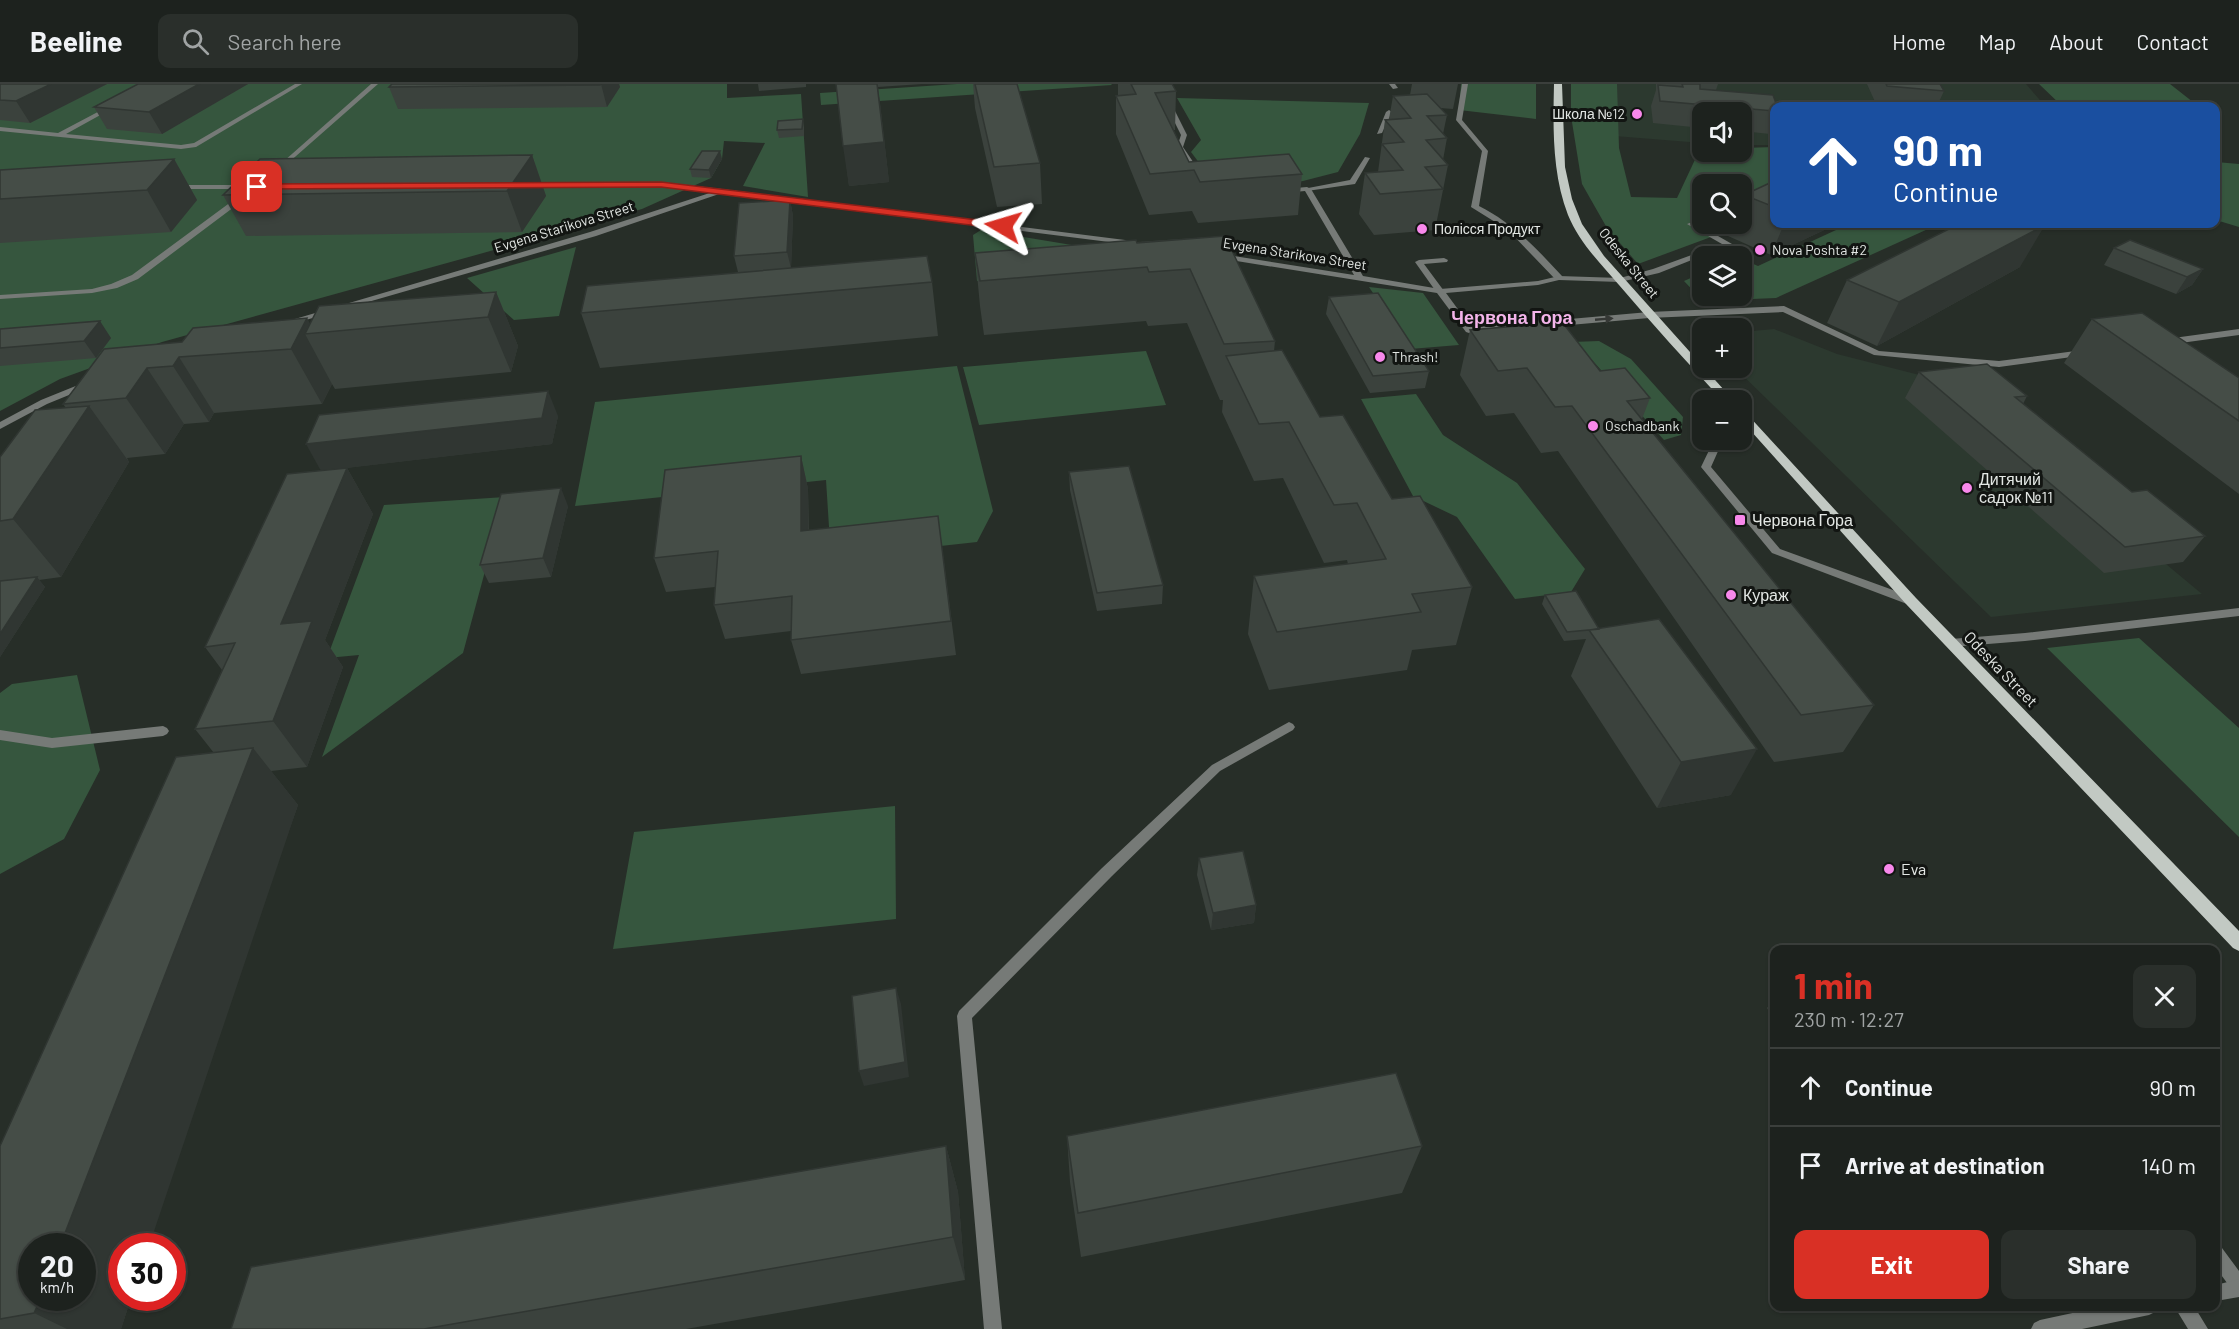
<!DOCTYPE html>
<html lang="en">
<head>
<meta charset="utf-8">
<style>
	:root { --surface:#1d221e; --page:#2a2f2b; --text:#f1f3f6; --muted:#a0a4a4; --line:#3b3f3c; --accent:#d93025 }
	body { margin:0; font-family:Barlow,sans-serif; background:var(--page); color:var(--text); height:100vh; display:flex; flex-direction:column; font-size:22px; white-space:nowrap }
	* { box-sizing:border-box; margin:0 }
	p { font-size:20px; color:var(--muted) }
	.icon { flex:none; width:33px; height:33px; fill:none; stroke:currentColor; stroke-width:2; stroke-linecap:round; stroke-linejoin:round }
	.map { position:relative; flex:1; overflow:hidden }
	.panel { position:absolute; left:1770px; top:861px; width:450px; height:366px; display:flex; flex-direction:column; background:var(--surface); border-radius:12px; box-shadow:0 2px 4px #0004,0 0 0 2px var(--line) }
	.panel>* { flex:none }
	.banner { position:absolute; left:1770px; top:18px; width:450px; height:126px; border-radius:12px; box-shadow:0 2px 4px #0004,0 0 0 2px var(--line); background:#1a4fa0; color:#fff; overflow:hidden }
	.controls { position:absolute; left:1692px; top:18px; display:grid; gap:12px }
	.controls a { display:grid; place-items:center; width:60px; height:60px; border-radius:12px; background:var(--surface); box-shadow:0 2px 4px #0004,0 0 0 2px var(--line); font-size:30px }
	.speed { position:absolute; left:18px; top:1149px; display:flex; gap:12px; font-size:30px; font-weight:700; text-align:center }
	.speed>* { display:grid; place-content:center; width:78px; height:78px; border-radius:50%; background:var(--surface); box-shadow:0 2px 4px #0004,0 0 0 2px var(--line); line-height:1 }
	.speed small { font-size:15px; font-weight:400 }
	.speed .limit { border:9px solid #d22; background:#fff; color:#111 }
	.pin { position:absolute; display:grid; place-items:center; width:51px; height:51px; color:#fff; margin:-26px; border-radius:12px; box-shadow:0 3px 9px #0006 }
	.me { position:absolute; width:66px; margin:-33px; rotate:277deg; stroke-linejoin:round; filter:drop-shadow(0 0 4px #0008) }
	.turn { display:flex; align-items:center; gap:21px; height:126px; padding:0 24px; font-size:27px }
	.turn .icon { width:78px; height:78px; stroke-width:2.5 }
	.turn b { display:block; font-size:42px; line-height:51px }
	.round { display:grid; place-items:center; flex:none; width:63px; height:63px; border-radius:12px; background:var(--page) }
	.head { display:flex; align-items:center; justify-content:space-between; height:102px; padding:0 24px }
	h1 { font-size:36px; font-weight:700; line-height:45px; color:var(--accent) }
	.action { display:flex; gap:12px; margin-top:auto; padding:12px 24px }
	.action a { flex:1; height:69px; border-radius:12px; background:var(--accent); color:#fff; font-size:24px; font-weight:700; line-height:69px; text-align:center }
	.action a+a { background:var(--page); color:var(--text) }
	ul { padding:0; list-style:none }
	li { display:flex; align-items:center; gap:18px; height:78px; padding:0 24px; border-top:2px solid var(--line) }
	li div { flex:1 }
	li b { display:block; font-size:22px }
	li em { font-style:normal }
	header { display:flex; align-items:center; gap:36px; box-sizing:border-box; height:84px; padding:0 30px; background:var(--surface); border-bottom:2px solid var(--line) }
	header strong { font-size:28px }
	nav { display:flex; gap:33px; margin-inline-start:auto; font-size:21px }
	.search { width:420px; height:54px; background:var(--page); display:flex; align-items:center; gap:15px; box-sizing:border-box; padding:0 21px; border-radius:12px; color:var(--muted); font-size:22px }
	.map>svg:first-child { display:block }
	.built { fill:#2c392f }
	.green { fill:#36563e; fill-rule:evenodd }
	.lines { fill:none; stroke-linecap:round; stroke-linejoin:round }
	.lane { fill:#767a77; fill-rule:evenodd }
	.street { fill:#767a77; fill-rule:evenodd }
	.primary { fill:#c2c9c3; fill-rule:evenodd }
	.wall { fill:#3b423d }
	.shaded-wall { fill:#303632 }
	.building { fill:#454d47; stroke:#303632; stroke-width:1.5 }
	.oneway { fill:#353835 }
	.route { fill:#d93025; stroke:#8d1f18; stroke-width:1.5 }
	.poi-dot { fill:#f888eb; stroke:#121512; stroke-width:2 }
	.labels { text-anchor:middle; stroke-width:6; stroke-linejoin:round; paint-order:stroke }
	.far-poi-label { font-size:14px; fill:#e3e7e4; stroke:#121512; text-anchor:start }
	.far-street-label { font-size:14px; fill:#e3e7e4; stroke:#121512 }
	.poi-label { font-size:16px; fill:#e3e7e4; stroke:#121512; text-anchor:start }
	.street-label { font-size:16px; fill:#e3e7e4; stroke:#121512 }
	.far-district-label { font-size:18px; font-weight:bold; fill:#f3b4ea; stroke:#121512 }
</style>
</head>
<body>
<header>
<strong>Beeline</strong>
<div class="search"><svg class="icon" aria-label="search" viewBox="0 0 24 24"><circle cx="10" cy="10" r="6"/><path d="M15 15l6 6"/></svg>Search here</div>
<nav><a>Home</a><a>Map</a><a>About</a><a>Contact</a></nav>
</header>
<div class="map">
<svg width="2239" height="1245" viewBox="0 0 2239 1245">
	<rect width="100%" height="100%" fill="#272e28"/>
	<!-- built -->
	<path class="built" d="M1571 0H2026L2045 22H1774V61H1742V28H1702V59L1577 49 1571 32Z
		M1774 245 1837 270 1947 298 2202 510 1991 533 1735 284H1742V248Z"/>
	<!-- green -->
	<path class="green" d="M0 0H727V14L801 10 808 113 743 102 765 59 724 57 722 75 711 94 642 125 162 258 60 295 0 327Z
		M957 0H1111L1112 1 821 21 820 9Z
		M1461 0H1536V35L1459 26Z
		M1571 0H1617L1619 64 1631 113 1677 114 1700 65 1702 68H1742V64L1774 63V125L1711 153 1638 180 1607 144 1582 100 1571 32ZM1702 100H1742V140H1702Z
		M2039 0H2170L2198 22H2062Z
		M1177 14 1369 19 1360 50 1338 88 1303 97 1274 102 1209 92 1191 68 1201 56Z
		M2216 78 2239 80V143L2216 136Z
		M1849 140H1939L1776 214 1703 217 1684 197 1702 189V212H1742V175L1758 182Z
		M981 146 1096 165 1104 189 977 197 973 151Z
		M576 163 559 232 514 236 467 194Z
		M1369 203 1423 209 1459 261 1410 265Z
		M1599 257 1631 275 1683 333 1681 351 1664 356 1582 265 1572 258Z
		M1146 267 1166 321 979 341 963 283Z
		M957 282 993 427 977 458 831 474 826 396 575 422 595 318Z
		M1416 310 1443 351 1517 399 1585 485 1571 508 1515 515 1457 433 1413 412 1361 315Z
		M505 413 463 569 322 673 359 571 327 574 384 421Z
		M2139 554 2239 644V753L2047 564Z
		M77 591 100 686 64 755 0 790V609L12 600Z
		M895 722 896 835 613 865 634 748Z"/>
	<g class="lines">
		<!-- lane -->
		<path class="lane" d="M295 0H302L196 63 181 65 0 47V43L58 49 111 21 114 23 113 24 66 50 181 61 194 59Z
			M371 0H378L279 87H275V85Z
			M1389 0H1395L1398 4 1393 5Z
			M1462 0H1468L1462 36 1488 67 1479 122C1513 139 1537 165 1562 192V196H1556L1508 146 1471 123 1482 67 1456 36Z
			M1389 26 1392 28 1382 49 1377 50 1386 28Z
			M1365 73 1370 74 1355 100 1307 107 1303 105 1350 96Z
			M522 98H661L722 105 726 107 722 109 661 102H522Z
			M171 101H247L251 103 247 105H174L170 103Z
			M239 112 246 114 138 195 117 204 92 209 0 215V211L92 205 111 200 132 191Z
			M1444 174 1448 176 1447 178 1424 180 1444 207 1440 209H1437L1415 178 1419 176Z
			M2239 245V251L2166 261 2162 258 2166 255Z
			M2083 266 2086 267V271L1999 283 1995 280 1999 277Z
			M1714 356H1723L1711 383 1780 465 1915 514 1917 517 1915 520H1907L1772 469 1701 383Z
			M2216 1161 2222 1164 2239 1187V1210L2233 1207 2216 1184Z
			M2174 1222H2194L2208 1245H2188Z"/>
		<!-- street -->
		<path class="street" d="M1168 17 1171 19 1187 51 1183 63 1202 91 1201 93H1195L1177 63 1181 51 1165 19Z
			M1307 103 1311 105 1363 192 1440 205 1538 197 1559 192 1620 194 1653 185 1722 160 1687 140 1702 134V138L1697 140 1732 160 1659 189 1620 198 1559 196 1538 201 1446 209 1471 243 1526 239 1530 242 1526 245 1469 249 1466 248 1437 209 1218 174V170H1221L1354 191 1305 107 1284 109 1280 107 1284 105Z
			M722 105 1133 157 1137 159 1133 161 722 109 596 152 285 242 278 240 590 148Z
			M1784 222 1879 267 1999 277 2003 280 1999 283 1874 271 1783 228 1649 234 1547 243 1543 240 1547 237 1649 228Z
			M88 297 93 300 91 302 47 320 0 345V338L41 316Z
			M2239 524V532L2025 557 1951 563 1945 559 1951 555 2025 549Z
			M1289 638 1293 640 1295 643 1293 646 1220 687 1112 792 972 934 1002 1245H984L957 932 959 927 1102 784 1212 681Z
			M163 642 167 644 169 647 167 650 163 652 52 664 0 656V646L52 654Z
			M2239 1195V1213L2216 1217V1201Z
			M2105 1222H2158L2155 1228 2149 1231 2082 1245H2031L2034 1239 2040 1236Z"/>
		<!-- primary -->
		<path class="primary" d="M1554 0H1562L1565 83 1572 115 1582 140 1604 172 1733 316H1722C1687 278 1652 240 1619 201 1600 179 1579 158 1568 131 1552 89 1553 44 1554 0Z
			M1742 328 1746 329 1916 514 2239 847V867L2233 864 1906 520 1742 337Z"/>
	</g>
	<!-- wall -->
	<path class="wall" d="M0 0H107L30 39 0 36Z
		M138 0H248L162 50 107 45 94 23Z
		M392 0H619L620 3 607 23 398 25 389 3Z
		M758 0H806V3L759 7Z
		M836 0H922L878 3 889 98 849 102Z
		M973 0H1017L1040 79 1042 120 997 123 975 24Z
		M1118 0H1172L1176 7 1175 46H1173L1189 78 1302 90 1298 131 1198 139 1192 127 1149 131 1116 50V12L1118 11Z
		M1412 0H1458L1453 25 1440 24 1447 31 1443 50 1447 54 1443 76 1448 81 1435 146 1374 151 1359 130 1365 89 1378 88 1385 36 1389 35 1393 12 1410 11Z
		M1656 0H1718L1716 6 1774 22V37L1770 50 1742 47V28H1702V44L1653 39 1651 22 1656 6Z
		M1867 0H1940L1944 7 1937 22H1877Z
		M803 35 804 43V52L779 54 777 46Z
		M532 71 546 112 522 148 246 152 223 111Z
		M174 75 197 116 171 148 0 159V86Z
		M722 75 711 94 692 93 690 85Z
		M1774 97V140H1837L1771 171 1728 152 1733 140H1742V117L1744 111Z
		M790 116 793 132 791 184 932 198 938 252 600 284 581 229 738 188 734 172Z
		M1225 152 1275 257 1274 267 1320 333 1392 415 1472 503 1456 561 1412 566 1407 586 1269 606 1248 550 1254 492 1348 480 1347 476 1324 479 1283 394 1254 397 1222 328 1223 316H1220L1187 239 1148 242 1146 237 984 251 980 222 975 169Z
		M2114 164 2203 185 2192 201 2176 210 2104 181Z
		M2020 183 1877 262 1827 239 1847 196Z
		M496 208 518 262 511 288 335 305 332 300 322 320 214 329 209 338 184 340 165 370 127 374 129 378 61 493 39 496 45 503 0 573V373L66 324 63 320 182 258 310 240Z
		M1329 213 1429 287 1425 304 1370 309 1326 230Z
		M2092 235 2239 294V410L2064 279Z
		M1514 238 1650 314 1642 335 1874 621 1843 668 1774 678 1558 367 1541 369 1514 329 1486 332 1460 291 1470 246 1512 243Z
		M0 245 111 254 96 274 0 282Z
		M1919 288 2027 312 2023 320 2132 408 2205 452 2183 478 2104 489 1905 314Z
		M558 332 552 360 336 385 347 384 373 430 325 556 343 583 307 683 271 687 298 721 122 1214H131L121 1245H0V1062L214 669 195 645 222 586 205 563 321 386Z
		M801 372 808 405 809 446 938 432 956 571 801 590 791 556V547L725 555 714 521 715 503 666 508 654 474Z
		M1069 388 1163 501 1162 520 1097 527 1070 406Z
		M568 422 551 493 489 499 480 481Z
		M1545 511 1599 544 1731 711 1657 724 1571 592 1586 555 1564 557 1542 520Z
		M1199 774 1256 821 1254 839 1211 846 1197 791Z
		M1774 915V937L1767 924Z
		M1067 1052 1422 1062 1402 1109 1081 1173 1070 1098Z
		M946 1062 958 1108 965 1196 686 1245H231Z"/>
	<!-- shaded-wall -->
	<path class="shaded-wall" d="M51 0H107L30 39 16 17Z
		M199 0H248L162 50 149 28Z
		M601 0H619L620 3 607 23Z
		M877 0 880 19 889 98 849 102 843 62Z
		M720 67 722 75 711 94 709 86Z
		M532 71 546 112 522 148 507 107Z
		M174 75 197 116 171 148 147 106Z
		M790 116 793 132 791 184 787 168Z
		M1784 140H1837L1771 171Z
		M2045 141 2020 183 1877 262 1899 218Z
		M2203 185 2192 201 2176 210 2187 193Z
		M496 208 518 262 511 288 488 233Z
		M307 234 315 249 305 250 332 300 322 320 291 265Z
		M100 237 111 254 96 274 84 257Z
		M179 273 214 329 209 338 173 282Z
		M147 284 184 340 165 370 126 314Z
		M548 307 558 332 552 360 321 387 306 360Z
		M89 322 129 378 61 493 13 435Z
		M801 372 808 405 809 481 801 447Z
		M347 384 373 430 325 556 343 583 307 683 273 637 281 540Z
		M561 404 568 422 551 493 543 474Z
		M37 493 45 503 0 573V550Z
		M253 664 298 721 149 1162H122V1214H131L121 1245H67L34 1229 41 1214H82V1162H60Z
		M1757 665 1731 711 1657 724 1681 678Z
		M1256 821 1254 839 1211 846 1213 829Z
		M896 904 901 920 909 993 864 1002 859 987Z
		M946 1062 958 1108 965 1196 953 1153Z"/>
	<!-- building -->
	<path class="building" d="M0 0H51L16 17 0 16Z
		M138 0H199L149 28 94 23Z
		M392 0H601L600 1 389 3Z
		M836 0H877L884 58 843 62Z
		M975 0H1017L1040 79 994 83Z
		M1131 0H1172L1176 7 1155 9 1189 78 1289 70 1302 90 1200 98 1194 86 1150 90 1116 12 1136 10Z
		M1682 0H1700V5L1773 11 1777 22H1774V27L1660 17 1658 1 1683 3Z
		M1886 0H1940L1944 7 1887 2Z
		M1427 10 1447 31 1427 32 1447 54 1426 56 1448 81 1425 83 1443 105 1380 110 1365 89 1403 86 1382 60 1404 58 1385 36 1411 34 1393 12Z
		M803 35 802 45 777 46 778 37Z
		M702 67H720L709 86 690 85Z
		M532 71 507 107 223 111 260 75Z
		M174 75 147 106 0 115V86Z
		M1774 97V123L1744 111Z
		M790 116 787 168 734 172 739 119Z
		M1959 140H2041L2045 141 1899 218 1847 196Z
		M1225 152 1275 257 1224 260 1190 185 1149 188 1147 183 980 197 975 169 1136 156 1137 159Z
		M2130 156 2203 185 2187 193 2114 164Z
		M927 172 932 198 581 229 587 202Z
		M496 208 488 233 305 250 319 222Z
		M1378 209 1429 287 1373 292 1329 213Z
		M2142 229 2239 294V337L2092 235Z
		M307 234 291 265 179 273 173 282 147 284 126 314 63 320 104 265 182 258 193 244Z
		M1559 234 1600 287 1625 284 1650 314 1627 317 1874 621 1801 631 1572 322 1555 323 1527 284 1498 287 1470 246 1517 242 1514 238Z
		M100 237 84 257 0 264V245Z
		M1282 266 1320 333 1343 331 1392 415 1420 412 1472 503 1412 510 1421 528 1277 548 1254 492 1386 475 1357 419 1334 421 1289 338 1259 340 1226 272Z
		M1987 280 2027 312 2015 313 2132 408 2147 406 2205 452 2125 463 1919 288Z
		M548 307 542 334 306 360 319 331Z
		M89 322 13 435 0 437V373L35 326Z
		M801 372V447L938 432 951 537 791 556 792 512 714 521 718 467 654 474 665 386Z
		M1129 382 1163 501 1097 509 1069 388Z
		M347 384 281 540 312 537 273 637 195 645 235 559 205 563 287 390Z
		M561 404 543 474 480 481 501 410Z
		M37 493 0 550V497Z
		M1576 507 1599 545 1567 548 1545 511Z
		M1659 535 1757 665 1681 678 1589 546Z
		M253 664 60 1162H32V1214H41L34 1229 0 1235V1062L176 673Z
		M1243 767 1256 821 1213 829 1199 774Z
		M896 904 905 978 859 987 852 912Z
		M1396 989 1422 1062 1078 1129 1067 1052Z
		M946 1062 953 1153 424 1245H231L251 1183Z"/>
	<!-- one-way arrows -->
	<defs><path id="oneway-solid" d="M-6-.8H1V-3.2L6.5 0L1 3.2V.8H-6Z" transform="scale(1.5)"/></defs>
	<use class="oneway" href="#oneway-solid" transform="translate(1604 235) rotate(-5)"/>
	<!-- route -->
	<path class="route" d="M661 98 1003 139 1007 142 1003 145 661 103 257 105 253 103 257 100Z"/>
	<!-- markers -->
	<g class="poi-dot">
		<circle cx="1637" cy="30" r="6"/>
		<circle cx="1422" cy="145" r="6"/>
		<circle cx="1760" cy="166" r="6"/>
		<circle cx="1380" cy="273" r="6"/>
		<circle cx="1593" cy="342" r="6"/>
		<circle cx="1967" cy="404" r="6"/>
		<rect x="1734" y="430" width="12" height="12" rx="3"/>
		<circle cx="1731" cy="511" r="6"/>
		<circle cx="1889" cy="785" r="6"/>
	</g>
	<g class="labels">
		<!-- far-poi labels -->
		<g class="far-poi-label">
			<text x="1625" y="35" text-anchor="end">Школа №12</text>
			<text x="1434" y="150">Полісся Продукт</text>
			<text x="1772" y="171">Nova Poshta #2</text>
			<text x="1392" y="278">Thrash!</text>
			<text x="1605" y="347">Oschadbank</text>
		</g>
		<!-- far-street labels -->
		<g class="far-street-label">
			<text transform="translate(564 143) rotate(-17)" y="5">Evgena Starikova Street</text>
			<text transform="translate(1295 170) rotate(9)" y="5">Evgena Starikova Street</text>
			<text transform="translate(1629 179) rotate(51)" y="5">Odeska Street</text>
		</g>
		<!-- poi labels -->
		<g class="poi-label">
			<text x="1979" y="401">Дитячий<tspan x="1979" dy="18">садок №11</tspan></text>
			<text x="1752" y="442">Червона Гора</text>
			<text x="1743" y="517">Кураж</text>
			<text x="1901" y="791">Eva</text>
		</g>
		<!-- street labels -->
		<g class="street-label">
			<text transform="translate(2001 585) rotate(46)" y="6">Odeska Street</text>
		</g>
		<!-- far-district labels -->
		<g class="far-district-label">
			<text x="1512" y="240">Червона Гора</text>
		</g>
	</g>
</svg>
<div class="controls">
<a><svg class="icon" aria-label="sound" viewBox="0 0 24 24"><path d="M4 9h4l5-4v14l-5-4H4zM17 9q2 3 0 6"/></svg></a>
<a><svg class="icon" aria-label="search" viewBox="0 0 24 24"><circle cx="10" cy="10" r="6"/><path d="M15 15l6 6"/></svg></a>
<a><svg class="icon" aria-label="layers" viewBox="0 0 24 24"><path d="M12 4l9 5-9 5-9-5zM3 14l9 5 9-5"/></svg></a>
<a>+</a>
<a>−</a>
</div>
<div class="speed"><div>20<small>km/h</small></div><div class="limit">30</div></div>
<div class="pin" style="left:257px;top:103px;background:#d93025"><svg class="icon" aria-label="arrive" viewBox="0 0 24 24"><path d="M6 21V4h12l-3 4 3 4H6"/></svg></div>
<svg class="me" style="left:1003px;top:142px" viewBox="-20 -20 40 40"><path d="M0-17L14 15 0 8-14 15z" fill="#d93025" stroke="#fff" stroke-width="4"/></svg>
<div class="banner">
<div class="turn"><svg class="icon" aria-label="ahead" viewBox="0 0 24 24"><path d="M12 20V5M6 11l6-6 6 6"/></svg><div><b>90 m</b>Continue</div></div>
</div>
<section class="panel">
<div class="head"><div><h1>1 min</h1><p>230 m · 12:27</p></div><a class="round"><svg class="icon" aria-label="close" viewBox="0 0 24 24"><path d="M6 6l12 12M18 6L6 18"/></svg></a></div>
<ul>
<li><svg class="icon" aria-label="ahead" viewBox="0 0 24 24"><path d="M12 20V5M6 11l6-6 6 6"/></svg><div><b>Continue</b></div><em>90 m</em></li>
<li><svg class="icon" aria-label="arrive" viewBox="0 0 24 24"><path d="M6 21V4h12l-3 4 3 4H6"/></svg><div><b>Arrive at destination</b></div><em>140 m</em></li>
</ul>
<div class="action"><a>Exit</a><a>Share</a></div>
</section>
</div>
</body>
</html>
